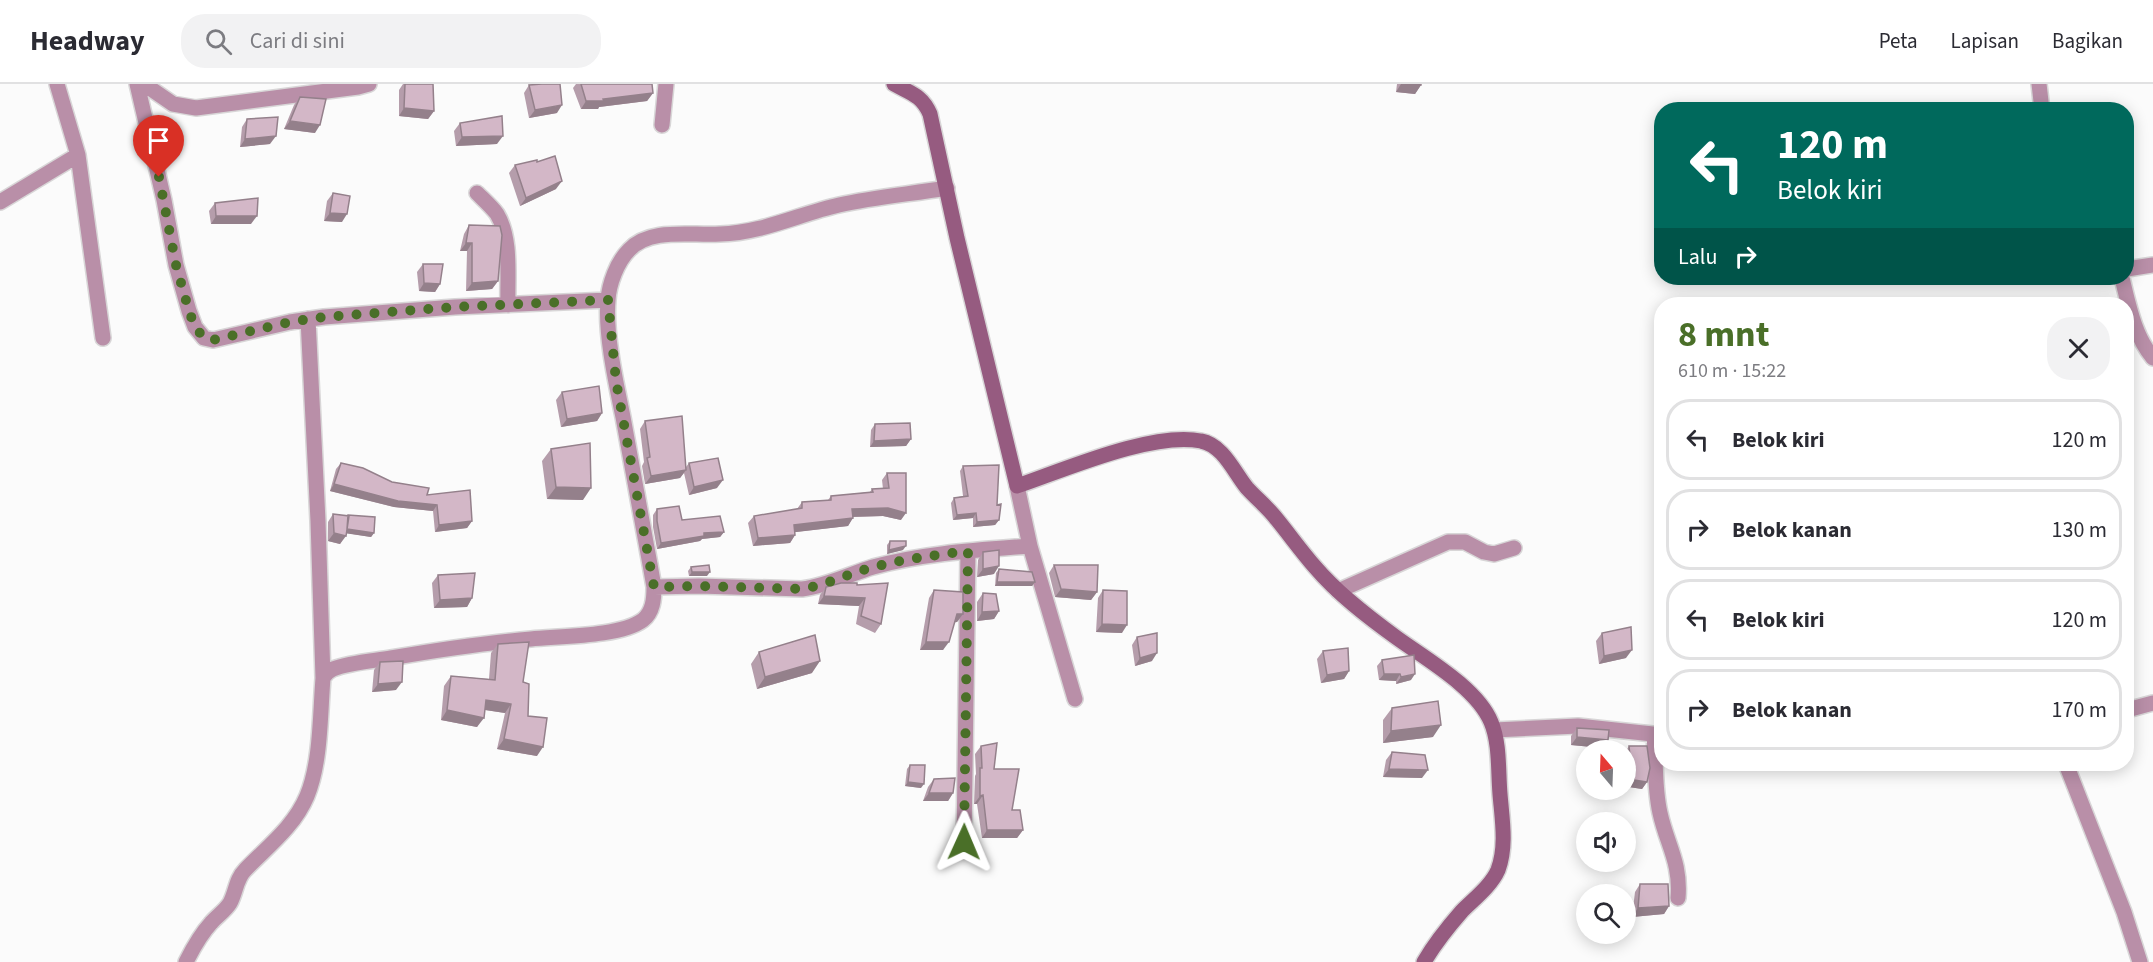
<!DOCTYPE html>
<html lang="id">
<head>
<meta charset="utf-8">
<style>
	:root { --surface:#fff; --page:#f2f2f3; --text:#2b2b33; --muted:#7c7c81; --line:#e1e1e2; --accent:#4a6f28 }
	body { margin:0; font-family:"Source Sans 3",sans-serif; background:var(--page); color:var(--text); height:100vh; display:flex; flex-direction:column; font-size:22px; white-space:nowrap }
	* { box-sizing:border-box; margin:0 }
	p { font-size:20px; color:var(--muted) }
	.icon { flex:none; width:33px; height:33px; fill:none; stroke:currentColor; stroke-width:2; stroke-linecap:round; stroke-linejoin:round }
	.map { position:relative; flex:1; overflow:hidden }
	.drawer { position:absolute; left:1654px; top:213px; width:480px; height:474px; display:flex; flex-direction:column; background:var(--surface); border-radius:24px; box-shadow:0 3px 15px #0003 }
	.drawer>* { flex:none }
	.banner { position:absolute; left:1654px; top:18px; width:480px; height:183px; border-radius:24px; box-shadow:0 3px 15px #0003; background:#00695c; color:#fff; overflow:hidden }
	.needle { width:39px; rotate:341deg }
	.buttons { position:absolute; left:1576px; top:656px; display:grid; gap:12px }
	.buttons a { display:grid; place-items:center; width:60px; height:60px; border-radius:50%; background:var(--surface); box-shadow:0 3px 15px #0003; font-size:30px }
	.pin { position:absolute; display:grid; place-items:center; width:51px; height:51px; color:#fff; margin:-62px -26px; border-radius:50% 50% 50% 0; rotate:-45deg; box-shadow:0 0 6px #0007 }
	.pin .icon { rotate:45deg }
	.me { position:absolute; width:66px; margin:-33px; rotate:1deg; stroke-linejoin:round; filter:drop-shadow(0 0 4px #0008) }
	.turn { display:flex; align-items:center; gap:21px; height:126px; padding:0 24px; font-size:27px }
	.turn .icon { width:78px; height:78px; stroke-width:2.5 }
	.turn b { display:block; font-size:42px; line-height:51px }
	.then { display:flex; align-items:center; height:57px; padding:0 24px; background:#0003; gap:12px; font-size:22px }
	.round { display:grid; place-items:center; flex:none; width:63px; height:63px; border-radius:24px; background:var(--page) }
	.head { display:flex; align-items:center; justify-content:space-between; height:102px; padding:0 24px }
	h1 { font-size:36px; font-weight:700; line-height:45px; color:var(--accent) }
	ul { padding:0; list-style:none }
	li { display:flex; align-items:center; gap:18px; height:81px; margin:0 12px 9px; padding:0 12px; border:3px solid var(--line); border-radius:24px }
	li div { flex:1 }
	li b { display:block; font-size:22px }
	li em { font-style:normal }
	header { display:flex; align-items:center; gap:36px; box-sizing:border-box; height:84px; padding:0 30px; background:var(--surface); border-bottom:2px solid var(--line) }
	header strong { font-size:28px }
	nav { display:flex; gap:33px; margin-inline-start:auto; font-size:21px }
	.search { width:420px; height:54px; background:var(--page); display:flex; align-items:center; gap:15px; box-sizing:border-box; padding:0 21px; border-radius:24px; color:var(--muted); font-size:22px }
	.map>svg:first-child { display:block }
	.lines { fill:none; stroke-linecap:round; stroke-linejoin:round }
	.street-casing { stroke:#d8d6d7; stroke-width:18 }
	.secondary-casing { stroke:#d8d6d7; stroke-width:18 }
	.street { stroke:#b98fa8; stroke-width:15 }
	.secondary { stroke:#965b80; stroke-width:15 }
	.wall { fill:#b59dab }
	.shaded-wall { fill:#94808b }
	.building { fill:#d3b7c7; stroke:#94808b; stroke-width:1.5 }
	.route { stroke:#4a6f28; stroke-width:10; stroke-dasharray:0 18 }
</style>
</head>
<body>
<header>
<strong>Headway</strong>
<div class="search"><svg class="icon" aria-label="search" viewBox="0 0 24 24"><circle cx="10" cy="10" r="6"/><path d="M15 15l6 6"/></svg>Cari di sini</div>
<nav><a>Peta</a><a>Lapisan</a><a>Bagikan</a></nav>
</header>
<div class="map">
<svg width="2153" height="878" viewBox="0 0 2153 878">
	<rect width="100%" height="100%" fill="#fbfbfb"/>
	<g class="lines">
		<!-- street casing -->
		<g class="street-casing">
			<path id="street" d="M57 0 78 71 103 254
				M137 0 164 116 176 181 189 227 195 243 204 254 213 256 290 238 324 233 455 223 608 216
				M144 0 173 20 196 24 358 3 369 0
				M2039 0 2042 26
				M662 41 666 0
				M477 109C484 116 492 123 497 130 512 155 507 193 508 221
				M0 118 78 71
				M2127 185 2153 181
				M2122 194C2129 222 2134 251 2153 274
				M308 235 318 437 323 594
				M1030 462 1075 615
				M654 503 699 502 802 505C827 502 850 490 873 483 924 469 978 466 1030 462L1017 402
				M1338 507 1448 458H1465L1484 468 1494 470 1514 464
				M2127 626 2153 619
				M1494 646 1578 642 1662 651
				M1654 650C1656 676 1654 703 1660 729 1667 761 1681 778 1678 814
				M2066 680 2124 828 2140 878
				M964 758 968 467
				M186 878C193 864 200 851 211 839 217 832 225 827 230 819 236 808 236 795 245 786 267 763 294 743 307 712 321 678 320 631 323 594 326 589 328 587 333 585 351 578 372 577 391 574 437 566 484 559 531 555 560 552 620 553 643 536 653 528 654 515 654 503 644 446 633 389 623 333 616 299 605 250 608 216 609 200 617 178 629 166 650 143 692 152 720 150 762 149 799 130 839 121 874 113 911 110 947 104"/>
		</g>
		<!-- secondary casing -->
		<g class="secondary-casing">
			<path id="secondary" d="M894 0C910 9 922 11 930 30L957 154 1017 402C1064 386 1153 347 1201 357 1223 361 1234 388 1247 404 1256 414 1267 423 1275 433 1289 450 1301 467 1315 483 1338 510 1368 533 1397 554 1426 575 1477 604 1491 638 1500 659 1498 687 1500 710 1502 735 1507 762 1498 786 1491 802 1474 815 1462 827 1448 843 1435 859 1424 878"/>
		</g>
		<!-- street -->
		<use href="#street" class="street"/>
		<!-- secondary -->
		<use href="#secondary" class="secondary"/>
	</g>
	<!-- wall -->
	<path class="wall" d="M403 0H433L434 27 428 35 399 32V6Z
		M576 0H652L653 9 647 17 599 23 598 25H581L573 4Z
		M1397 0H1421V1L1415 10 1396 8Z
		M529 1 557 29 529 34 524 9Z
		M300 13 315 49 284 45 294 21Z
		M247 35 270 60 240 63 242 43Z
		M460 39 497 60 456 62 454 47Z
		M537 78 556 105 520 122 509 89 515 81Z
		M333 109 342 138 324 137 327 117Z
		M215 119 251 140H211L209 127Z
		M469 141 498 197 492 205 466 207 467 167H460L464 150Z
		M423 180 440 200 435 208 419 207 417 188Z
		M562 308 602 329 597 337 561 343 556 316Z
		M645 337 686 383 689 379 717 404 689 411 684 389 680 394 645 400 642 382 644 378 640 345Z
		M875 340 911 355 906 362 870 363 871 346Z
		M551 365 583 416 547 415 542 377Z
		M341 379 427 411 472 437 467 444 435 448 433 427 394 423 330 407 336 385Z
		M963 382 997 421 999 436 995 441 973 443V434L953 436 951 419 954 414 963 412 960 387Z
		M887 389 901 436 883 432 853 433 848 442 795 448V451L790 459 753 462 748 439 754 432 797 425 802 418 828 416 831 412 870 408 872 405H883L882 396Z
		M657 425 682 436 724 448 720 453 702 455 700 457 657 465 653 443V431Z
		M333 430 374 449 371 453 346 449 340 460 328 457V438Z
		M890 457 903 466 887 470V461Z
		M983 468 994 490 977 493 978 476Z
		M1054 481 1097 508 1091 516 1055 513 1049 489Z
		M691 483 707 492H689L688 487Z
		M999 485 1035 498 1032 502H995L996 489Z
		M438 491 472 514 467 523 434 524 432 499Z
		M857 501 881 540 875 549 856 540 859 522 818 520 820 511 826 503Z
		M934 506 963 530 957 538H955L943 566H920L929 514Z
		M1103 506 1122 549 1096 548 1098 514Z
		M983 509 999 527 994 535 977 537V518Z
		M1602 549 1626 574 1599 580 1596 557Z
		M1137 553 1152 577 1135 582 1132 561Z
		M498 560 523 598 528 632 537 672 497 665 505 629 485 626 477 643 441 636 444 602 451 592 489 595 491 569Z
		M1323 567 1349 587 1344 595 1321 599 1317 575Z
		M759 568 812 589 757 605 751 580Z
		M1382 576 1411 596 1396 600V597L1379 596 1377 582Z
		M380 578 396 606 372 608 374 586Z
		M1392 624 1433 653 1383 659V636Z
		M1577 644 1603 664 1571 661V652Z
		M981 662 994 685 1012 726 1023 746 1017 754H982L977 720H974L975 692 976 690 975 670Z
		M1629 662 1647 698 1642 705 1629 703 1630 691H1626V667Z
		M1392 668 1422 694 1383 693 1386 676Z
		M910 681 921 704 905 702 907 685Z
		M934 695 953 709 948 717H923L928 703Z
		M1640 800 1669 822 1664 830 1632 833 1635 808Z"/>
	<!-- shaded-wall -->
	<path class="shaded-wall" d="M1401 0 1421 1 1415 10 1396 8Z
		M653 9 647 17 599 23 598 25H581L586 17Z
		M562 21 557 29 529 34 535 26Z
		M404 24 434 27 428 35 399 32Z
		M290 37 320 41 315 49 284 45Z
		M276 52 270 60 240 63 245 55Z
		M503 52 497 60 456 62 462 53Z
		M562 97 556 105 520 122 526 114Z
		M330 129 347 130 342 138 324 137Z
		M216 132H257L251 140H211Z
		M466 159H472L467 167H460Z
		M498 197 492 205 466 207 472 199Z
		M424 199 440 200 435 208 419 207Z
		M602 329 597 337 561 343 567 335Z
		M911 355 906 362 870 363 874 357Z
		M686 386 680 394 645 400 651 392Z
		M723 396 717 404 689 411 694 403Z
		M334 400 437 421 433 427 394 423 330 407Z
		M556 403 591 404 583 416 547 415Z
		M888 424 906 429 901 436 883 432 847 433 852 425Z
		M976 429 973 434 953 436 957 431Z
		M853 434 848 442 788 449 794 441Z
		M999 436 995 441 973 443 977 438Z
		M472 437 467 444 435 448 439 441Z
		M347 445 374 449 371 453 344 449Z
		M724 448 720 453 702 455 700 457 657 465 661 459 704 449Z
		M334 449 346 452 340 460 328 457Z
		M795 451 790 459 753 462 758 454Z
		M906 462 903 466 887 470 889 466Z
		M999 482 994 490 977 493 983 485Z
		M692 488H710L707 492H689Z
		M997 498H1035L1032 502H995Z
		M1061 505 1097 508 1091 516 1055 513Z
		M824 512 865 514 859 522 818 520Z
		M472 514 467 523 434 524 440 516Z
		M999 527 994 535 977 537 982 528Z
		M957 530H963L957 538 951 539Z
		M1102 540 1127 541 1122 549 1096 548Z
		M926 558H949L943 566H920Z
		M1632 566 1626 574 1599 580 1604 572Z
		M1157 569 1152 577 1135 582 1140 574Z
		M820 577 812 589 757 605 765 593Z
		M1349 587 1344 595 1321 599 1327 591Z
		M1384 590H1400L1396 597 1379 596Z
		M1415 590 1411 596 1396 600 1401 593Z
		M402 598 396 606 372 608 378 600Z
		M486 616 511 620 505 629 479 625Z
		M447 626 484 634 477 643 441 636Z
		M1441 641 1433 653 1383 659 1391 647Z
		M1577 653 1608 656 1603 664 1571 661Z
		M504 655 543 663 537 672 497 665Z
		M1631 683 1635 684 1630 691H1626Z
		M1389 685 1428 686 1422 694 1383 693Z
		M1634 696 1647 698 1642 705 1629 703Z
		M908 698 924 700 921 704 905 702Z
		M929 709H953L948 717H923Z
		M983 711 977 720H974L980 712Z
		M987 746H1023L1017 754H982Z
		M1669 822 1664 830 1632 833 1638 824Z"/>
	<!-- building -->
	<path class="building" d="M405 0H433L434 27 404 24Z
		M542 0H560L562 21 535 26 529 1Z
		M581 0H652L653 9 603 15 604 17H586Z
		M1401 0H1421V1Z
		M300 13 326 15 320 41 290 37Z
		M502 32 503 52 462 53 460 39Z
		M278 33 276 52 245 55 247 35Z
		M555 72 562 97 526 114 515 81 537 76V78Z
		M333 109 350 112 347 130 330 129Z
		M258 114 257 132H216L215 119Z
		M469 141 500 142 502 151 498 197 472 199V159H466Z
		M423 180H443L440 200 424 199Z
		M599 302 602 329 567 335 562 308Z
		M682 332 686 386 651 392 647 374 650 373 645 337Z
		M910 339 911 355 874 357 875 340Z
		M590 359 591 404 556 403 551 365Z
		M718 374 723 396 694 403 689 379Z
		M341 379 363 384 392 398 429 404 427 411 470 406 472 437 439 441 437 421 398 417 334 400Z
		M999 381 997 421 1001 420 999 436 977 438 976 429 957 431 954 414 968 412 963 382Z
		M887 389H906V429L888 424 852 425 853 434 794 441 795 451 758 454 754 432 802 424V418L831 416V412L873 408 872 405 889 404Z
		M679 422 682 436 720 432 724 448 704 449V452L661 459 657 437V425Z
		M333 430 349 432 346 452 334 449Z
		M348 431 375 433 374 449 347 445Z
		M890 457H906V462L889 466Z
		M999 466V482L983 485V468Z
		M709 481 710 488H692L691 483Z
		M1054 481H1098L1097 508 1061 505Z
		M999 485 1032 488 1035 498H997Z
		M475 489 472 514 440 516 438 491Z
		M841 499H857V501L888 499 881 540 861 532 865 514 824 512 826 503Z
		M934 506 963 508V530H957L949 558H926Z
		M1103 506 1127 507V541L1102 540Z
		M983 509 996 510 999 527 982 528Z
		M1631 543 1632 566 1604 572 1602 549Z
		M1157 549V569L1140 574 1137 553Z
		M815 551 820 577 765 593 759 568Z
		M529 558 523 598 529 600 528 632 547 634 543 663 504 655 511 620 486 616 484 634 447 626 451 592 495 596 498 560Z
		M1348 564 1349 587 1327 591 1323 567Z
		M1414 571 1415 590 1401 593 1400 590H1384L1382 576Z
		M403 577 402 598 378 600 380 578Z
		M1438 617 1441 641 1391 647 1392 624Z
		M1577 644 1609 646 1608 656 1577 653Z
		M997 659 994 685H1019L1012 726H1020L1023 746H987L983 711 980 712V684H982L981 662Z
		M1629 662H1647L1650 684 1647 698 1634 696 1635 684 1631 683Z
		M1392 668 1425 671 1428 686 1389 685Z
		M910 681H925L924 700 908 698Z
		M955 694 953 709H929L934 695Z
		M1640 800H1668L1669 822 1638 824Z"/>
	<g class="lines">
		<!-- route -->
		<path class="route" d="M159 93 176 181 189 227 195 243 204 254 213 256 290 238 324 233 455 223 608 216 616 297 654 503 699 502 802 505C827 501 850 489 874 483 905 475 936 471 968 467L964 758"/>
	</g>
</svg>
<div class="buttons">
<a><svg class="needle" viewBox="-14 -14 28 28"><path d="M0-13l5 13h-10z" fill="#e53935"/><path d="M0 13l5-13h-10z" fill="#7c7c81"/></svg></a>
<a><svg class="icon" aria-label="sound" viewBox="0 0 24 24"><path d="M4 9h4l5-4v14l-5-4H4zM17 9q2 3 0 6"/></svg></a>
<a><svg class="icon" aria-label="search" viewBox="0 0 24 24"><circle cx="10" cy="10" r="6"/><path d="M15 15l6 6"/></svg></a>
</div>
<div class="pin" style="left:159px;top:93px;background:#d93025"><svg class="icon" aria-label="arrive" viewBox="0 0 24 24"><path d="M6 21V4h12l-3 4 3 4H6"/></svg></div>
<svg class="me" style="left:964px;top:758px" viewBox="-20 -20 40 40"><path d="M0-17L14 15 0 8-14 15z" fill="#4a6f28" stroke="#fff" stroke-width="4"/></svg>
<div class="banner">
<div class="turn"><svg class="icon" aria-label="left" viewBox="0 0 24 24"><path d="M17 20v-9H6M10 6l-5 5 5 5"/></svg><div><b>120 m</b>Belok kiri</div></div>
<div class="then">Lalu<svg class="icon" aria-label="right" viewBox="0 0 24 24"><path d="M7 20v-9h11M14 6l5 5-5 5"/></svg></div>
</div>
<section class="drawer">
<div class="head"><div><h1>8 mnt</h1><p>610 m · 15:22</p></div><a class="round"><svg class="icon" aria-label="close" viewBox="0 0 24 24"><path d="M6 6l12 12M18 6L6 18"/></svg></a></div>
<ul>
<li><svg class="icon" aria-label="left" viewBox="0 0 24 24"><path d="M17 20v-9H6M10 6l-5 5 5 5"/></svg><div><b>Belok kiri</b></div><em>120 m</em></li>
<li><svg class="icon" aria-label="right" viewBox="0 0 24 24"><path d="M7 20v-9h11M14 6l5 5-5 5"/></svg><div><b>Belok kanan</b></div><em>130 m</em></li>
<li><svg class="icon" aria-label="left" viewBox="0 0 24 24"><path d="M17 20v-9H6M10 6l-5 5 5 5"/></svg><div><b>Belok kiri</b></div><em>120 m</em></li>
<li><svg class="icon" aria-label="right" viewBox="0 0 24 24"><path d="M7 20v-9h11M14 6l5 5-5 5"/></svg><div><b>Belok kanan</b></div><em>170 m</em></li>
</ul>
</section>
</div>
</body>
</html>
